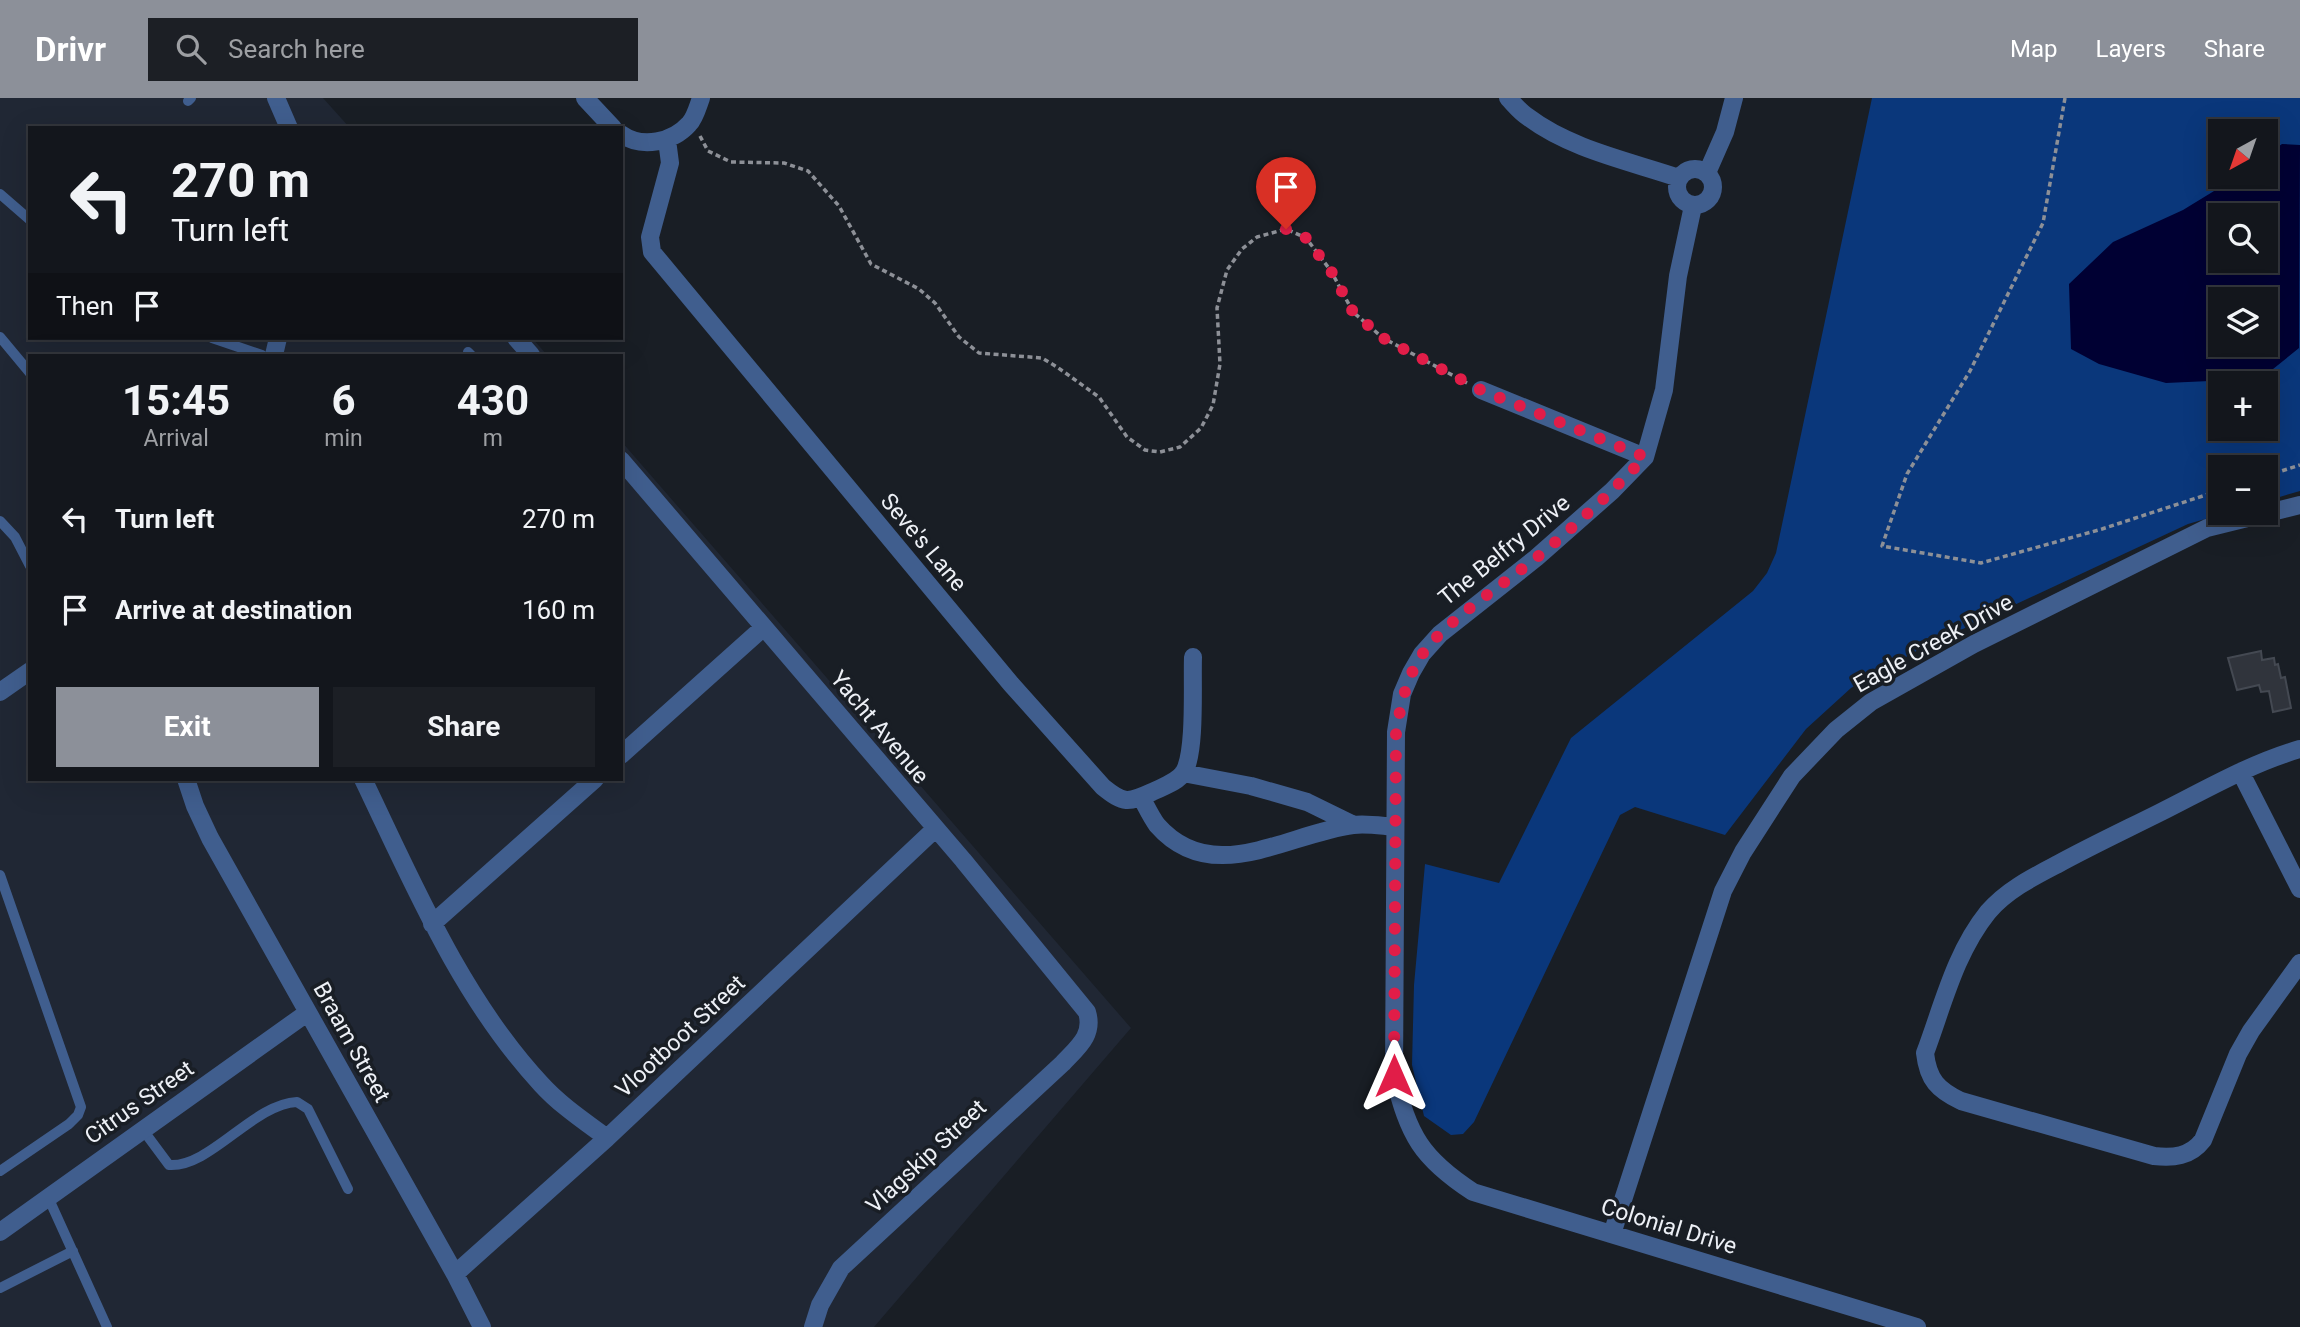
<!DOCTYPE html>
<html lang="en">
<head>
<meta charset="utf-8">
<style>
	:root { --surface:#13161c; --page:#1c1f25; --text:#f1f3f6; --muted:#9d9fa3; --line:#32353b; --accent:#8c9099 }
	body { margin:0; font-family:Roboto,sans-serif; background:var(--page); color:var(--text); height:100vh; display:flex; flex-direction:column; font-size:26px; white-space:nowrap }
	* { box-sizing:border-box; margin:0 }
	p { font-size:23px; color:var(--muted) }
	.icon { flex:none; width:38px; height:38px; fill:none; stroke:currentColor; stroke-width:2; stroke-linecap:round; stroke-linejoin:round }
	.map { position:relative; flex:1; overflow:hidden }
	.panel { position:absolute; left:28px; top:256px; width:595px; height:427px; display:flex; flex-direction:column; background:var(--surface); border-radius:0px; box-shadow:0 7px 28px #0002,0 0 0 2px var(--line) }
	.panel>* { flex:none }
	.guide { position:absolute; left:28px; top:28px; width:595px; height:214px; border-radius:0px; box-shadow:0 7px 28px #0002,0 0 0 2px var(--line); background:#13161c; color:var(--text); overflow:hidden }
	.needle { width:46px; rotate:220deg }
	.tools { position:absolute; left:2208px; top:21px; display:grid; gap:14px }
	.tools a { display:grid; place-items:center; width:70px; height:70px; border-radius:0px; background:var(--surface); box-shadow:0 7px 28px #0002,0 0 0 2px var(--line); font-size:35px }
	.pin { position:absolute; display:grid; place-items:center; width:60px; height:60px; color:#fff; margin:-72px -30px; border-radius:50% 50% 50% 0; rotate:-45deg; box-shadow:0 0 7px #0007 }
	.pin .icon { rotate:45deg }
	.me { position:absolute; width:77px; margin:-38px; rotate:0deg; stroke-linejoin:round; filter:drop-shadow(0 0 5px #0008) }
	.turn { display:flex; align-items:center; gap:24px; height:147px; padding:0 28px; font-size:32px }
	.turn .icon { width:91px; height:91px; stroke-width:2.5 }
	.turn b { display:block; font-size:49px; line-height:60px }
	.then { display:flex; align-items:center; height:66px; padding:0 28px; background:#0003; gap:14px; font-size:26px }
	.eta { display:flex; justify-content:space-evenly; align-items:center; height:119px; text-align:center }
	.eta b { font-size:42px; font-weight:700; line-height:49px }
	.action { display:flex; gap:14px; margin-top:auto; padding:14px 28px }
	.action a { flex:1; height:80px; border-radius:0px; background:var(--accent); color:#fff; font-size:28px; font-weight:700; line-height:80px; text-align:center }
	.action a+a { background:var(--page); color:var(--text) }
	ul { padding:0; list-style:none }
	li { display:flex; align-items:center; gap:21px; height:91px; padding:0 28px }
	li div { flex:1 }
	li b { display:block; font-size:26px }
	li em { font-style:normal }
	header { display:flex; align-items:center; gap:42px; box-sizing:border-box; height:98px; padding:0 35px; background:var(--accent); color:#fff }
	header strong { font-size:33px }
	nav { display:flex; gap:38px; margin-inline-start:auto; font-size:24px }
	.search { width:490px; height:63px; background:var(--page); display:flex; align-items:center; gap:18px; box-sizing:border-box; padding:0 24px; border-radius:0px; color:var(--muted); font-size:26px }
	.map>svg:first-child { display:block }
	.built { fill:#202734 }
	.green { fill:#0a377b; fill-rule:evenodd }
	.water { fill:#003; fill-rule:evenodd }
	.building { fill:#30343c; stroke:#444952; stroke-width:2 }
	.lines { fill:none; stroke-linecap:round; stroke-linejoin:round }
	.path { stroke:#8d9097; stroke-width:3.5; stroke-dasharray:5 3.5; stroke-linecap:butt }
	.lane { stroke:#405e8e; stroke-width:10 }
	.street { stroke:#405e8e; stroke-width:18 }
	.route { stroke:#e11d48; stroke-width:12; stroke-dasharray:0 21.6 }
	.labels { text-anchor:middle; stroke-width:7; stroke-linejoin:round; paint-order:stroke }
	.street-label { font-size:23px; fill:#edf0f6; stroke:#191e25 }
</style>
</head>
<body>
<header>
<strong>Drivr</strong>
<div class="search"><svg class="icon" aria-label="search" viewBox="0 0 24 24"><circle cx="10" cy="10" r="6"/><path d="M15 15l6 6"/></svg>Search here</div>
<nav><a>Map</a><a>Layers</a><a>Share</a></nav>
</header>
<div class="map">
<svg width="2300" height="1229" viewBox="0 0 2300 1229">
	<rect width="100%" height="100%" fill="#191e25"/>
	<!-- built -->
	<path class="built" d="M0 0H323L350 30H30V240H532L547 257H30V681H621V343L1131 930 874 1229H0Z"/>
	<!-- green -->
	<path class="green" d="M1872 0H2300V393L2266 403V369H2221V415H2226L2188 426 1920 551 1851 590 1806 631 1725 737 1635 709 1620 717 1474 1024 1463 1036 1451 1037 1424 1018 1412 967 1414 887 1425 766 1499 785 1571 640 1753 493 1767 475 1776 455ZM2221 33H2266V79H2221ZM2221 117H2266V163H2221ZM2221 201H2266V247H2221ZM2221 285H2266V331H2221Z"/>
	<!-- water -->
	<path class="water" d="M2282 46 2300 47 2299 250 2273 271 2231 282 2166 285 2099 266 2071 251 2069 186 2113 144 2183 112 2237 79H2266V57ZM2221 117H2266V163H2221ZM2221 201H2266V247H2221Z"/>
	<!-- building -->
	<path class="building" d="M2261 553 2262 562 2274 560 2275 567 2278 566 2281 580 2285 579 2291 610 2273 614 2269 593 2261 594 2259 587 2237 592 2228 560Z"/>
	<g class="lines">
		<!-- path -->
		<path class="path" d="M2065 0 2043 125 1970 273 1907 376 1882 448 1981 465 2102 431 2221 392
			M700 38 708 53 731 64 784 65 808 73 839 108 871 166 919 191 935 205 959 239 979 255 1042 260 1057 269 1099 299 1127 339 1145 352 1160 354 1180 349 1201 330 1213 307 1220 266 1217 210 1227 172 1242 151 1257 139 1286 131 1306 140 1331 173 1353 214 1383 240 1467 285
			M2266 378 2300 367"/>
		<!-- lane -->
		<path class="lane" d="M188 3 191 0
			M0 96 30 122
			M0 239 30 275
			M212 240 262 257
			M468 254 471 257
			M0 423 15 439 30 468
			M0 777 81 1009 78 1017 69 1026 0 1073
			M143 1032 169 1067C210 1070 253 1006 297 1004L308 1011 348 1091
			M48 1099 107 1229
			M0 1190 73 1153"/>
		<!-- street -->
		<path class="street" d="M276 0 289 30
			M585 0 613 30
			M1508 0C1514 6 1520 14 1528 19 1570 51 1629 63 1679 80
			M621 36C642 51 673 44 689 26 695 20 698 8 701 0
			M667 42 670 65 650 139 652 154 1011 586 1103 689C1124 706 1128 705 1152 694 1162 689 1178 684 1184 674 1196 653 1192 585 1193 559
			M1677 89a18 18 0 1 1 36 0a18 18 0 1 1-36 0Z
			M1707 75 1725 34 1734 0
			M1693 108 1678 178 1664 292 1645 359 1612 393 1536 460 1440 536 1422 556 1411 575 1402 596 1396 634 1394 978C1409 1038 1421 1060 1473 1094L1917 1229
			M516 240 531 257
			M274 257 278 240
			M1481 292 1645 359
			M621 362 963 762 1087 914C1094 937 1078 949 1063 965L841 1170 820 1207 813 1229
			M0 594 30 573
			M2300 651C2251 665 2205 692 2159 715 2125 732 2091 748 2058 766 2033 779 2007 792 1988 814 1955 855 1943 907 1925 955 1928 982 1938 992 1961 1003L2154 1058C2173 1060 2190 1059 2203 1042L2238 956 2251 933 2300 865
			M621 657 764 529
			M1183 675 1251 688 1307 704 1354 727
			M2241 675 2300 791
			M186 681 195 708 210 740 455 1176 482 1229
			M363 681C413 785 461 900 541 986 560 1007 584 1023 607 1040
			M1141 699C1146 708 1151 719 1157 727 1212 790 1286 736 1353 727 1366 725 1382 728 1395 729
			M432 826 595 681
			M0 1134 307 915
			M1612 1136 1723 793 1743 754 1792 678 1836 632 1871 604 1974 546 2207 430 2300 407
			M455 1176 607 1040 935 731"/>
	</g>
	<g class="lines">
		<!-- route -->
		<path class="route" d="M1286 131 1306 140 1331 173 1353 214 1383 240 1481 292 1645 359C1610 396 1574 429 1535 461 1501 488 1444 524 1421 558 1406 582 1401 606 1396 634L1394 978"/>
	</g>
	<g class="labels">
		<!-- street labels -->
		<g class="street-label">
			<text transform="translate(924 444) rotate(50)" y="8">Seve's Lane</text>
			<text transform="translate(1504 452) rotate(-39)" y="8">The Belfry Drive</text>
			<text transform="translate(1933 545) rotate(-29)" y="8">Eagle Creek Drive</text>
			<text transform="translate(880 629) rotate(50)" y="8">Yacht Avenue</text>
			<text transform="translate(680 938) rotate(-43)" y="8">Vlootboot Street</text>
			<text transform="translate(352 944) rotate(61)" y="8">Braam Street</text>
			<text transform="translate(139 1004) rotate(-35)" y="8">Citrus Street</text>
			<text transform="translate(926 1058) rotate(-43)" y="8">Vlagskip Street</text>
			<text transform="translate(1669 1128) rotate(17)" y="8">Colonial Drive</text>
		</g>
	</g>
</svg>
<div class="tools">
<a><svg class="needle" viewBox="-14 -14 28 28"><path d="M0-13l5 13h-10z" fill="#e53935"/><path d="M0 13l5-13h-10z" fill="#9d9fa3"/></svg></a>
<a><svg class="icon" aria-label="search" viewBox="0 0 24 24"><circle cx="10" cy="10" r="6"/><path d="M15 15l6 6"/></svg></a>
<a><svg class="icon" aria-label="layers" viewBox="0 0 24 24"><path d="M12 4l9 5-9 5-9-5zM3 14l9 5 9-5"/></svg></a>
<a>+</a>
<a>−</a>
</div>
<div class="pin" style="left:1286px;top:131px;background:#d93025"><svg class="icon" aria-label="arrive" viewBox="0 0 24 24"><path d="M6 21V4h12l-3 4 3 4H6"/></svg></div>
<svg class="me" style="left:1394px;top:978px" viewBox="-20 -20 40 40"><path d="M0-17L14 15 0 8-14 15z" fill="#e11d48" stroke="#fff" stroke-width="4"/></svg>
<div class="guide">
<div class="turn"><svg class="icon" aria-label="left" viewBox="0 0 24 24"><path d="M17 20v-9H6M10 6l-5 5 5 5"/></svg><div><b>270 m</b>Turn left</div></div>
<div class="then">Then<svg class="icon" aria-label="arrive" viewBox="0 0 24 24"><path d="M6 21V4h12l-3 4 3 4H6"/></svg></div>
</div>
<section class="panel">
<div class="eta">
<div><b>15:45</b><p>Arrival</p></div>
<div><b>6</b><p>min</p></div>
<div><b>430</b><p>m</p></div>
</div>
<ul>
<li><svg class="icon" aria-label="left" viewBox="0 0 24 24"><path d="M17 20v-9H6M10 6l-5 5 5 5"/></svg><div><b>Turn left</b></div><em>270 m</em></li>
<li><svg class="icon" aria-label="arrive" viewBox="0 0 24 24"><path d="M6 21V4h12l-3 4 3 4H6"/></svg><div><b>Arrive at destination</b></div><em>160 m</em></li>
</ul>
<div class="action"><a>Exit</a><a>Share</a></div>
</section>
</div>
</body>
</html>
